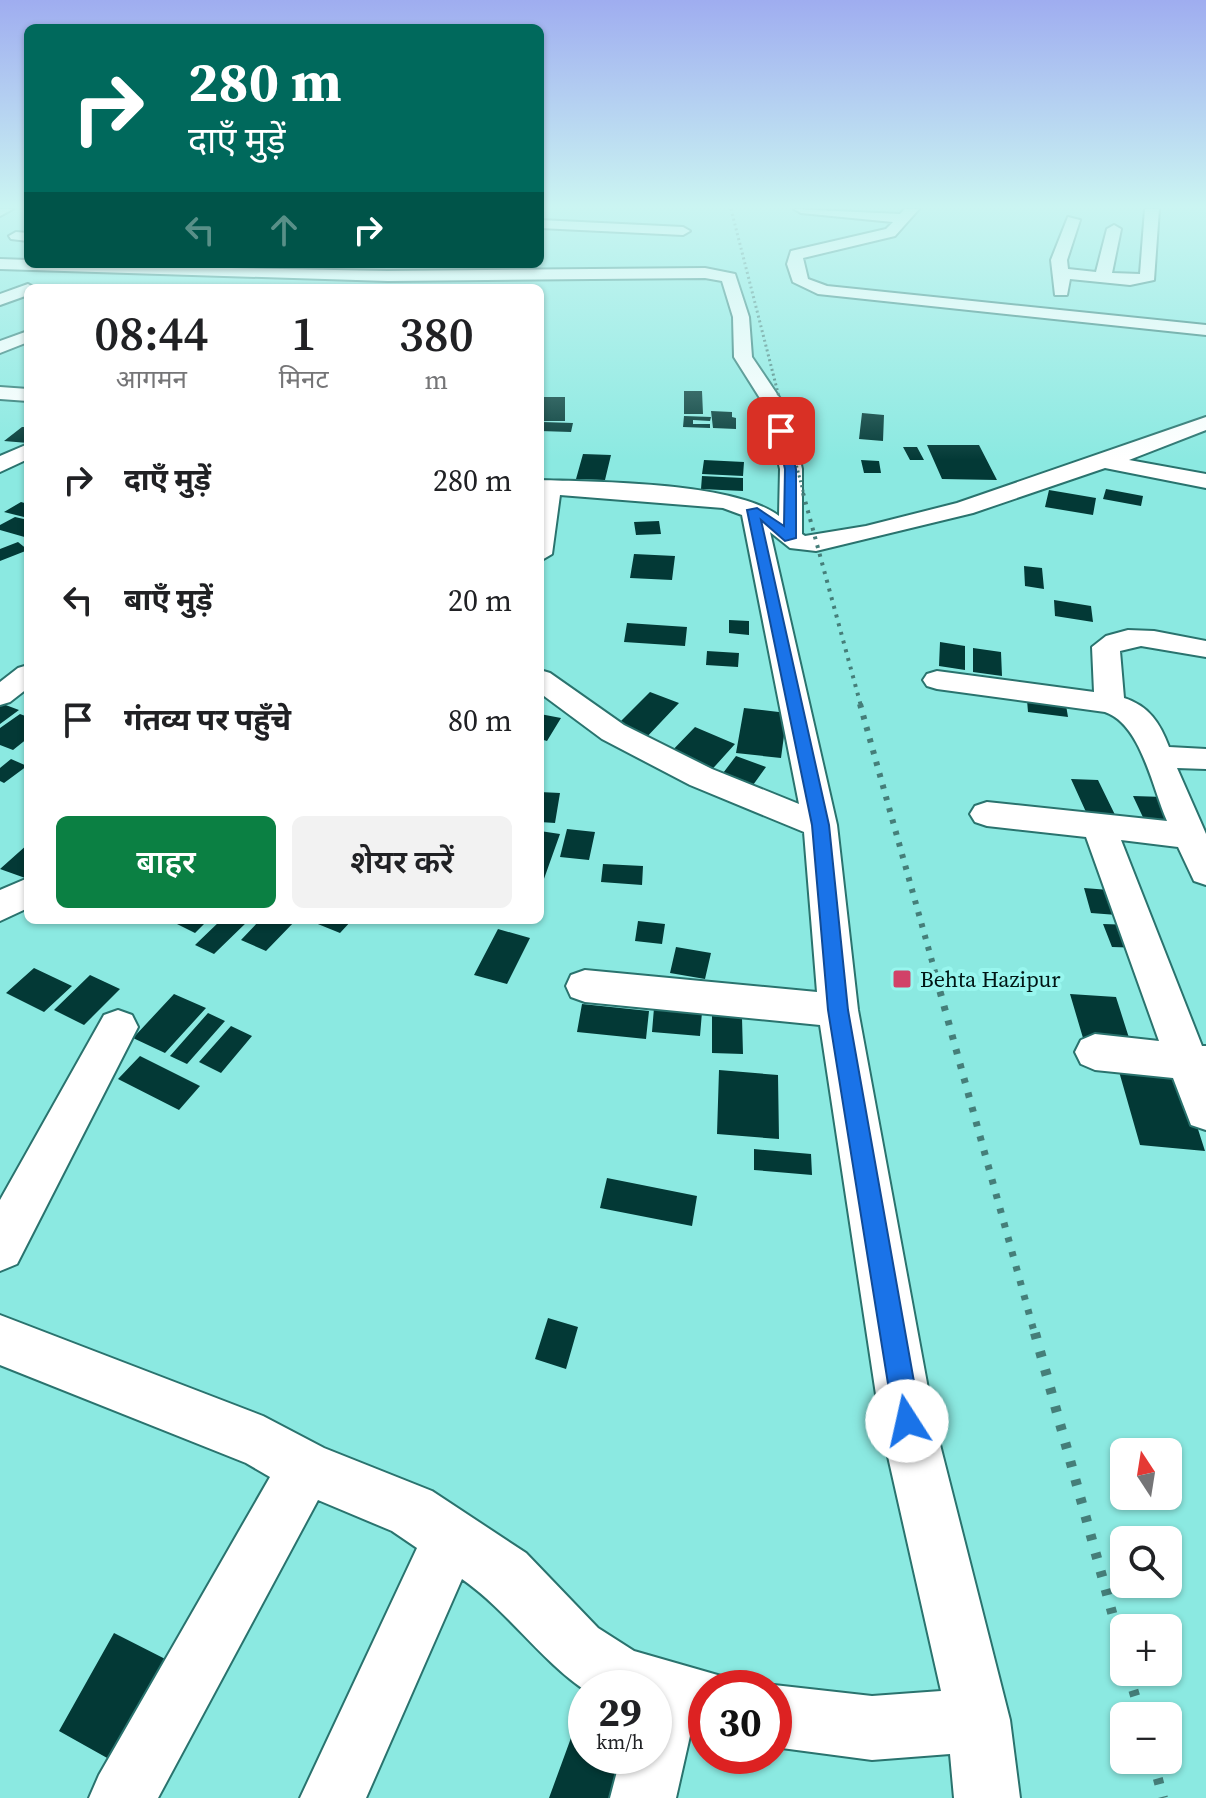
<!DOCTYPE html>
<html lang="hi">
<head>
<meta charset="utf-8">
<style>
	:root { --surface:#fff; --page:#f2f2f2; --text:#202124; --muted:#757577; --accent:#0b8043 }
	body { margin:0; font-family:"Source Serif 4","Noto Sans Devanagari",serif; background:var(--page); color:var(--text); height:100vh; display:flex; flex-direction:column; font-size:30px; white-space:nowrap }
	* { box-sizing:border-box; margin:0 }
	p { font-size:26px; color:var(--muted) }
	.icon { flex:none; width:44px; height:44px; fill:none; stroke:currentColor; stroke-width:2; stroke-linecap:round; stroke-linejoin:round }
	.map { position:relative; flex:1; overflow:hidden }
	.drawer { position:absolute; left:24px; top:284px; width:520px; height:640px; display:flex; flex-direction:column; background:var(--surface); border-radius:12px; box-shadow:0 2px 6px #0004 }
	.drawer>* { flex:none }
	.guide { position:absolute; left:24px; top:24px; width:520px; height:244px; border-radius:12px; box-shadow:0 2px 6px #0004; background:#00695c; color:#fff; overflow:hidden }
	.needle { width:52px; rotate:348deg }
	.buttons { position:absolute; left:1110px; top:1438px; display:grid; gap:16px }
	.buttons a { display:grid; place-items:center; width:72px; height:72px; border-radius:12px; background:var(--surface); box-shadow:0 2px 6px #0004; font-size:40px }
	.speed { position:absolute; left:568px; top:1670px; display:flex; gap:16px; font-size:40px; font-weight:700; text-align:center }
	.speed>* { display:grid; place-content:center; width:104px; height:104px; border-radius:50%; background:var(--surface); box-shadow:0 2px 6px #0004; line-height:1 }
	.speed small { font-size:20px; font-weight:400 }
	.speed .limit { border:12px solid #d22; background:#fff; color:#111 }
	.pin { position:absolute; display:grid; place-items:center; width:68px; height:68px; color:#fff; margin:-34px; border-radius:16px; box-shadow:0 4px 12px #0006 }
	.me { position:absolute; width:88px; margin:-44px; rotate:350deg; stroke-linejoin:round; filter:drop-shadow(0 0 6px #0008) }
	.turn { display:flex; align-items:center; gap:28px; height:168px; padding:0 32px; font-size:36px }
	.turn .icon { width:104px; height:104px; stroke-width:2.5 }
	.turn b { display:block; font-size:56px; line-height:68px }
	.lanes { display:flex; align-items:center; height:76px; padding:0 32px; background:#0003; justify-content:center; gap:40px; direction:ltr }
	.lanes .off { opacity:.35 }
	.eta { display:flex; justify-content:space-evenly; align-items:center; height:136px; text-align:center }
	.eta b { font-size:48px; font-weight:600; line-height:56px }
	.primary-button { display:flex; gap:16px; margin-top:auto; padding:16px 32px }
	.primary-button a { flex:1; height:92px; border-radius:12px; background:var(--accent); color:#fff; font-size:32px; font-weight:600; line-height:92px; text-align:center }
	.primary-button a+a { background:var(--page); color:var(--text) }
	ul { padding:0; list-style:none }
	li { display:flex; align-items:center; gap:24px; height:120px; padding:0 32px }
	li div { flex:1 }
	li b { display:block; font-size:30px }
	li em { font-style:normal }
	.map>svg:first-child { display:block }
	.building { fill:#033936 }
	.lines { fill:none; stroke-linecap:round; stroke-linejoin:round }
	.minor-casing { stroke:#2a736e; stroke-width:4 }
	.tertiary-casing { stroke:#2a736e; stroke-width:4 }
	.minor { fill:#fff; fill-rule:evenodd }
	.tertiary { fill:#fff; fill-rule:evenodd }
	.rail-far4 { stroke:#457e79; stroke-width:3; stroke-dasharray:2 3; stroke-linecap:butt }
	.rail-far3 { stroke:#457e79; stroke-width:4; stroke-dasharray:3 6; stroke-linecap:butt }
	.rail-far2 { stroke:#457e79; stroke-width:6; stroke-dasharray:4 8; stroke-linecap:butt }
	.rail-far1 { stroke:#457e79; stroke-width:7; stroke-dasharray:5 10; stroke-linecap:butt }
	.rail { stroke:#457e79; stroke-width:10; stroke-dasharray:6 13; stroke-linecap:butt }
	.route { fill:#1a73e8; stroke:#114b97; stroke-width:2 }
	.poi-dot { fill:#d14268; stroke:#98f6ee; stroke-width:3 }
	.labels { text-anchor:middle; stroke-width:8; stroke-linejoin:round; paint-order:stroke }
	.poi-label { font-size:22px; fill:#001514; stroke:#98f6ee; text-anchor:start }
</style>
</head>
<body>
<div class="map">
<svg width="1206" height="1798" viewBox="0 0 1206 1798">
	<rect width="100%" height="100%" fill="#8be9e1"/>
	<!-- building -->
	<path class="building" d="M684 391H702L703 414H684Z
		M543 397H565V421H542Z
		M711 411 732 412V417L736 418V429L713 428Z
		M862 413 884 415 883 441 859 439Z
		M684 416 711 417 710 421 693 420V424H710V428L683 427Z
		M540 422H542L573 423 571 432 540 431Z
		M22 427H28V443L4 441Z
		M927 445H979L997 480 942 479Z
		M903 447H917L924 460H910Z
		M583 454 611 455 605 480 576 479Z
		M704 460 744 462 743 476 702 474Z
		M861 460 879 461 881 473H864Z
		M702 476 743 478V491L701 489Z
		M1106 489 1143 496 1141 506 1103 499Z
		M1049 490 1096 498 1093 515 1045 507Z
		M21 502 28 504V518L4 512Z
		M15 517 28 520V538L0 530V525Z
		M659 521 661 534 636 535 634 522Z
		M18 542 28 550 0 561V549Z
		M634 554 675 556 672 580 630 578Z
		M1024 566 1042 568 1044 589 1025 586Z
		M1054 600 1091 606 1093 622 1055 616Z
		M729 620 749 621V635L729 633Z
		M627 623 687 627 685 646 624 642Z
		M940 642 965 646V670L939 666Z
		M973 648 1001 652 1002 676 973 672Z
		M707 651 739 653 738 667 706 665Z
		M650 692 679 703 643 741 613 729Z
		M1027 700 1066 705 1068 717 1028 712Z
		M3 704 19 710 0 724V706Z
		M744 708 787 713 781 758 736 753Z
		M20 714 28 717V738L13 750 0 745V728Z
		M540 714 561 718 547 741 540 739Z
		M695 727 735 744 707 775 666 757Z
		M736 756 766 767 748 792 717 781Z
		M11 759 27 766 4 783 0 781V768Z
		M1071 779 1098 780 1119 823H1091Z
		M540 792 560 793 555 823 540 822Z
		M1133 796 1164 797 1179 829 1148 828Z
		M567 829 595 832 589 860 560 857Z
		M540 831 560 834 540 890Z
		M28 844V879L0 869Z
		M603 864 643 866 642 885 601 882Z
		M1084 888 1122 891 1130 916 1091 913Z
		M178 920H208L195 933 175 923Z
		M221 920H249L214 954 195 945Z
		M260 920H296L266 951 241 940Z
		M308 920H352L340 933Z
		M638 921 665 924 662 944 635 941Z
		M1103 924 1134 925 1144 948 1112 947Z
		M498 929 530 938 507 984 474 975Z
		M676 947 711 953 705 979 670 973Z
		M34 968 72 986 44 1012 6 993Z
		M90 975 120 989 84 1025 54 1010Z
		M174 994 206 1008 165 1053 133 1038Z
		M1070 994 1116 997 1130 1041 1083 1038Z
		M582 1004 649 1011 646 1039 577 1032Z
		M654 1008 702 1012 700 1036 652 1032Z
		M208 1013 225 1021 187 1064 170 1056Z
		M712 1016 742 1018 743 1054 712 1053Z
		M231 1026 252 1036 221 1073 199 1062Z
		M140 1056 200 1086 179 1110 118 1079Z
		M1118 1068 1180 1073 1205 1151 1140 1145Z
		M719 1070 778 1075 779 1139 717 1134Z
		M754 1149 811 1154 812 1175 754 1170Z
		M607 1178 697 1196 692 1226 600 1208Z
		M548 1318 578 1327 566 1369 535 1359Z
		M114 1633 177 1665 125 1768 59 1731Z
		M575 1727 586 1734V1756H623L622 1798H549Z"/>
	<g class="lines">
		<!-- minor casing -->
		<g class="minor-casing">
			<path id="minor" d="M794 209 900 214 905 209H919L895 236 803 258 808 279 827 286 1206 325V335L818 294 793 282 787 264 791 251 886 229 893 222 801 213Z
				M1145 209H1159L1154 280 1130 285 1070 279 1067 295H1055L1051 260 1068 217 1080 220 1067 260 1068 269 1096 272 1107 229 1114 225 1121 229 1112 273 1140 274Z
				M540 220 683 227 690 231 683 235 540 228Z
				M16 232 28 233V241L11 239 9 236Z
				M0 259 28 260V264L388 271 705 268 735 274 749 317 752 357 783 403 797 447 802 469V534L805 536 866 526 957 503 1206 417V430L1129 460 1206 474V488L1105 468 973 513 816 551 790 548 770 532 837 825 858 1010 934 1421 1010 1720 1020 1798H954L950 1754 872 1760 774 1747V1688H766L774 1685 872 1696 941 1691 880 1421 820 1025 585 1002 571 997 566 986 571 975 585 970 817 992 804 832 690 785 602 739 540 693V670L550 673 624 725 712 769 799 804 742 515 723 508 560 495 552 554 540 561V480C598 482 734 482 779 516L780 469 775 447 763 403 734 357 733 317 722 281 705 278 388 281 0 269Z
				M28 284 35 288H28V295L0 305V294Z
				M28 331V342L0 353V341Z
				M0 387 28 389V401L0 399Z
				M28 444V459L0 472V456Z
				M1128 630 1154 631 1206 641V657L1141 646 1120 651 1124 698C1149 706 1160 723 1169 747L1206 749V769L1177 768 1206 834V885L1194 881 1178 847 1121 840 1202 1046H1206V1130L1191 1125 1173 1078 1095 1070 1081 1064 1075 1052 1081 1040 1095 1034 1159 1041 1086 837 987 826 975 822 970 814 975 806 987 802 1167 821C1152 787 1141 724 1105 712L937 689 927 686 923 680 927 674 937 671 1094 692 1092 647 1106 636Z
				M28 665V688L10 702 0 705V682L18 668Z
				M28 878V908L0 921V890Z
				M118 1010 132 1015 138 1027 17 1264 0 1271V1200L104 1015Z
				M0 1315 263 1416 324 1448 432 1491 526 1553 598 1628 634 1651 728 1678 732 1688H706V1731L692 1727 676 1798H610L621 1756H654V1688H586V1691C539 1659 509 1612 462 1579L366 1798H300L417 1548 392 1531 318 1500 158 1798H89L99 1775 270 1477 246 1463 0 1365Z"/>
		</g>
		<!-- tertiary casing -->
		<g class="tertiary-casing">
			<path id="tertiary" d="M0 209H13L0 216Z"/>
		</g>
		<!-- minor -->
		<use href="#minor" class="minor"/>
		<!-- tertiary -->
		<use href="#tertiary" class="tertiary"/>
		<!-- rail-far4 -->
		<path class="rail-far4" d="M731 209 804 495"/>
		<!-- rail-far3 -->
		<path class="rail-far3" d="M803 493 861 706"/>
		<!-- rail-far2 -->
		<path class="rail-far2" d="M860 704 937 979"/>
		<!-- rail-far1 -->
		<path class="rail-far1" d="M936 977 1035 1335"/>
		<!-- rail -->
		<path class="rail" d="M1035 1333 1124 1656
			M1128 1672 1141 1716
			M1153 1760 1163 1798"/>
	</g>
	<!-- sky -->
	<linearGradient id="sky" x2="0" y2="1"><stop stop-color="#9fadf0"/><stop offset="0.45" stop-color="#cbf5f2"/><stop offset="1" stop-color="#cbf5f2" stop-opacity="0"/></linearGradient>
	<rect width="1206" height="460" fill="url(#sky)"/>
	<!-- route -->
	<path class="route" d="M781 427 787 431 796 469V538L785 541 761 520 829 825 848 1010 921 1421 917 1430 907 1434 898 1430 894 1421 828 1010 812 825 747 510 757 508 784 526 785 469 776 431Z"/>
	<!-- markers -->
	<rect class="poi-dot" x="892" y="969" width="20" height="20" rx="4"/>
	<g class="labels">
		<!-- poi labels -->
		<g class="poi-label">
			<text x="920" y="987">Behta Hazipur</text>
		</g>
	</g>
</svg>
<div class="buttons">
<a><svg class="needle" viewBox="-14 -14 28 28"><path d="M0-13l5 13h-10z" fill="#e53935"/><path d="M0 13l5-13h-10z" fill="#757577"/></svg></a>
<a><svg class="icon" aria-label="search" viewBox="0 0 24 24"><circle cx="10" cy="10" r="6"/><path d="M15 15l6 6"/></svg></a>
<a>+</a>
<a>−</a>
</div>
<div class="speed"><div>29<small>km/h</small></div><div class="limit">30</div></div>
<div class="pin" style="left:781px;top:431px;background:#d93025"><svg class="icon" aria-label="arrive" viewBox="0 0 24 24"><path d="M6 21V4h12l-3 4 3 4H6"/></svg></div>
<svg class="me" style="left:907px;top:1421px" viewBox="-20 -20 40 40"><circle r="19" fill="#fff"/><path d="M0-13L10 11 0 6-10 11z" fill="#1a73e8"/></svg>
<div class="guide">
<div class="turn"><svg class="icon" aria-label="right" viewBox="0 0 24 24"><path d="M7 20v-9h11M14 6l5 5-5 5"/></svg><div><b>280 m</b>दाएँ मुड़ें</div></div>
<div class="lanes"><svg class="icon off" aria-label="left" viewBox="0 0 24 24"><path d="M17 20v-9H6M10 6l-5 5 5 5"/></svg><svg class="icon off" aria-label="ahead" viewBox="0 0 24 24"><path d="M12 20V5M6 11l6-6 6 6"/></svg><svg class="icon" aria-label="right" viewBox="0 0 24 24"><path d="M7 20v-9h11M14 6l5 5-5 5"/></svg></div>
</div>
<section class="drawer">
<div class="eta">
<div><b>08:44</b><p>आगमन</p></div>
<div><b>1</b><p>मिनट</p></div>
<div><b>380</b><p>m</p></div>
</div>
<ul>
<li><svg class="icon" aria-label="right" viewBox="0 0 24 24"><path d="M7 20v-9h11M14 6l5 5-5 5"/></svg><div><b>दाएँ मुड़ें</b></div><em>280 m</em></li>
<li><svg class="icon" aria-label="left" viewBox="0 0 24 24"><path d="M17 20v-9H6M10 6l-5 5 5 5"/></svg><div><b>बाएँ मुड़ें</b></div><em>20 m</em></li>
<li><svg class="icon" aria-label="arrive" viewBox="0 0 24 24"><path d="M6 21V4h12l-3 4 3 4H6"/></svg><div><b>गंतव्य पर पहुँचे</b></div><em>80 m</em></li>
</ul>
<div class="primary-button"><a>बाहर</a><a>शेयर करें</a></div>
</section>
</div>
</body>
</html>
